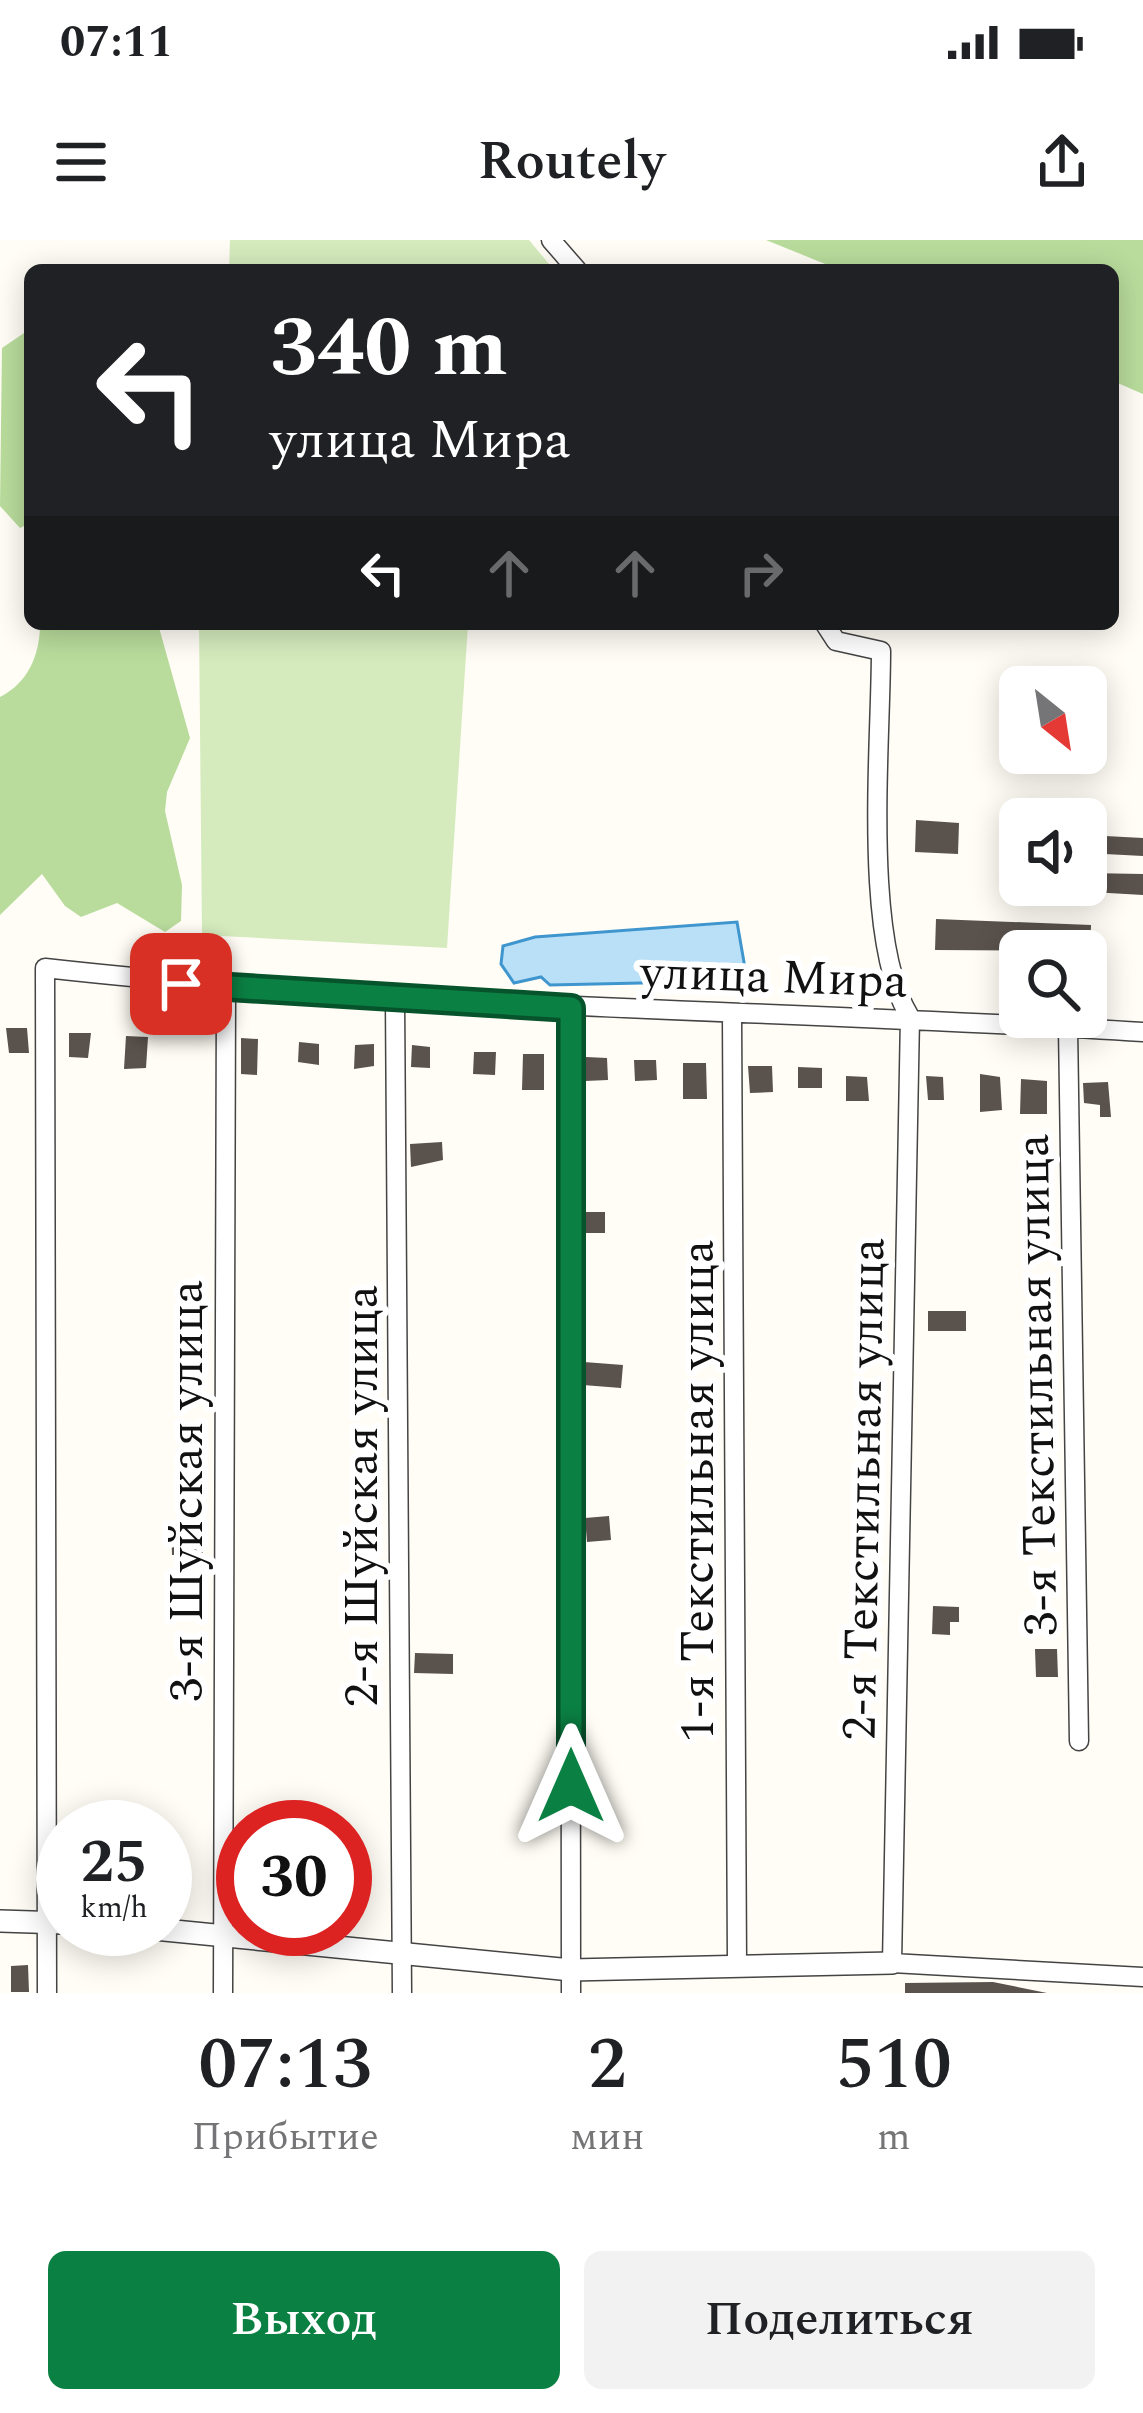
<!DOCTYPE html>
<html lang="ru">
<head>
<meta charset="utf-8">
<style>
	:root { --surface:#fff; --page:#f2f2f2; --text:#202124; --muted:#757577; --accent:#0b8043 }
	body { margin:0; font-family:Spectral,serif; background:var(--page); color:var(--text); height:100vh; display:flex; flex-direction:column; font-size:45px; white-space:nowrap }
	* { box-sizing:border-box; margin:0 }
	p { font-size:39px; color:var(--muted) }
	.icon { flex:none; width:66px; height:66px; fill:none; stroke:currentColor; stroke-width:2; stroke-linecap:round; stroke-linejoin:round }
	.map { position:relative; height:1753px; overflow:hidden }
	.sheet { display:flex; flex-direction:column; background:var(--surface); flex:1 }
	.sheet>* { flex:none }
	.hud { position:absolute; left:24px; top:24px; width:1095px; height:366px; border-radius:18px; box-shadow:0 6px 30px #0003; background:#202124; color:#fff; overflow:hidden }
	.needle { width:78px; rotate:150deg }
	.buttons { position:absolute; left:999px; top:426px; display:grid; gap:24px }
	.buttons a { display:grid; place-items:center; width:108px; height:108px; border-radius:18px; background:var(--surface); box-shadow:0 6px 30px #0003; font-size:60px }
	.speed { position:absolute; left:36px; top:1560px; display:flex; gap:24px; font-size:60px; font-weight:700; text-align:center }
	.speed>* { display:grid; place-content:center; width:156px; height:156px; border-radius:50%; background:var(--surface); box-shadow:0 6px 30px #0003; line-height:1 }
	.speed small { font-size:30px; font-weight:400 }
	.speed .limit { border:18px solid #d22; background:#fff; color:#111 }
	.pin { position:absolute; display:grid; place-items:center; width:102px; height:102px; color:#fff; margin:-51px; border-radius:24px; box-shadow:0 6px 18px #0006 }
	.me { position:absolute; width:132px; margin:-66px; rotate:0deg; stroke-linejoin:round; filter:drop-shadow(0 0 9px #0008) }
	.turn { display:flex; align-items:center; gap:42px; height:252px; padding:0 48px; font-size:54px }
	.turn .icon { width:156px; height:156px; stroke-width:2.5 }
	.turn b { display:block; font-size:84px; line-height:102px }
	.lanes { display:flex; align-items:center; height:114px; padding:0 48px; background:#0003; justify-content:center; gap:60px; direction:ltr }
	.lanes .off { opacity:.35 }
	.eta { display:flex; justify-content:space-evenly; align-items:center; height:204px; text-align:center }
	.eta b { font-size:72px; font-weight:600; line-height:84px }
	.primary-button { display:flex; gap:24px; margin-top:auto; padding:24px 48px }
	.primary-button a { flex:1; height:138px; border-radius:18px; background:var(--accent); color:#fff; font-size:48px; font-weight:600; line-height:138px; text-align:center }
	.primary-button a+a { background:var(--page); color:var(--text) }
	.status { display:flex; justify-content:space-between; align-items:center; height:84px; padding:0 60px; background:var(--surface); direction:ltr }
	.status svg { height:33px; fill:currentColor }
	header { display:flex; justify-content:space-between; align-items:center; height:156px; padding:0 48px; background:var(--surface); font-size:54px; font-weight:600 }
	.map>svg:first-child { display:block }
	.green { fill:#d5ebbd }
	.forest { fill:#b9dc9c }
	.water { fill:#b9e0f7; stroke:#3f96cf; stroke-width:3 }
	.building { fill:#5a524d }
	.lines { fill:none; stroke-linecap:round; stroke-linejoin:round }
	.minor-casing { stroke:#444; stroke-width:21 }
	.tertiary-casing { stroke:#444; stroke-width:24 }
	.minor { stroke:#fff; stroke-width:18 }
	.tertiary { stroke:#fff; stroke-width:21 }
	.route-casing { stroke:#07532c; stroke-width:30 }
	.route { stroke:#0b8043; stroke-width:21 }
	.labels { text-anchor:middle; stroke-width:12; stroke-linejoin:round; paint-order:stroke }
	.street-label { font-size:48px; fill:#111; stroke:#fff }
</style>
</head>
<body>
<div class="status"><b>07:11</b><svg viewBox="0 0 49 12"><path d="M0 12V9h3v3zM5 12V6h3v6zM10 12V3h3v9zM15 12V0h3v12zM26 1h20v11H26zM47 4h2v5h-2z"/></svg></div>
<header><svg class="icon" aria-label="menu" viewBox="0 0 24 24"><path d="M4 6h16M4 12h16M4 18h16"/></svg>Routely<svg class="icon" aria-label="share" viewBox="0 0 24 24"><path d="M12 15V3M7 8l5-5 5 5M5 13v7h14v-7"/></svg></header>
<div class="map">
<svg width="1143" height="1753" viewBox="0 0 1143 1753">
	<rect width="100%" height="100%" fill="#fffdf5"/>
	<!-- green -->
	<path class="green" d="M230 0H529L554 30H229Z
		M199 384H468L447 708 202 695Z"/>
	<!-- forest -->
	<path class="forest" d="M766 0H1143V154L1113 141V30H840Z
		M30 89V283L20 288 0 266 2 108Z
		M40 384H158L190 498 167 552 165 571 182 645 181 681 165 692 117 663 81 677 65 666 42 634 0 675V457C28 443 40 415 40 384Z"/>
	<!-- water -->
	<path class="water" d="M737 682 745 728 733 741 550 745 541 737 514 743 501 724 503 706 535 697Z"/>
	<!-- building -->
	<path class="building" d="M916 580 959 583 958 614 915 612Z
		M1086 595 1143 598V616L1086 613Z
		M1086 633 1143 634V655L1039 649 1086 645Z
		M936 679 1091 685 1090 720 1086 711 935 710Z
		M6 788H27L29 813H9Z
		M69 793H91L88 818 69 817Z
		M126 796 148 797 146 828 124 829Z
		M241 798 258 799 257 835 241 834Z
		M299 802 319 804V825L298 822Z
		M374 804V826L354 829 355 805Z
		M412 805 430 807V828L411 827Z
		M474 812H496L495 835 473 834Z
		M523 814H544V850H522Z
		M586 817 607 818 608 840 585 841Z
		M634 820H656L657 840 635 841Z
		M683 823H706L707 859H683Z
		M748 826H772L773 852 750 853Z
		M798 827 822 828V848H798Z
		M980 834 1000 837 1002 870 980 872Z
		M846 836 867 837 869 861H846Z
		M926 836 943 837 944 860H928Z
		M1021 839 1047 841V874H1020Z
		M1108 842 1111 877H1100V865L1084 863 1083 843Z
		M442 902 443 920 411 927 410 904Z
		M583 972H605V993H584Z
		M928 1071H966V1091H928Z
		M584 1122 623 1125 621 1148 583 1145Z
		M609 1276 611 1300 587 1302 585 1278Z
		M202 1284 203 1314 172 1315 171 1285Z
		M933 1366 959 1367V1382H950V1395L932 1394Z
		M1035 1409H1057L1058 1437H1036Z
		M415 1413 453 1414V1434L414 1433Z
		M28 1725 29 1752H11V1726Z
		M993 1742 1047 1753H905V1743Z"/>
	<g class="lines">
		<!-- minor casing -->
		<g class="minor-casing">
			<path id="minor" d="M551 0 577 30
				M825 384 836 401 881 411C881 505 862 701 910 777L892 1723 1143 1737
				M395 759 402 1753
				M570 768 571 1753
				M732 776 737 1724
				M1068 787 1079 1501
				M47 1753 45 728C410 769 777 769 1143 792
				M223 1753 226 749"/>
		</g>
		<!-- tertiary casing -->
		<g class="tertiary-casing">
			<path id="tertiary" d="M0 1681 63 1683
				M154 1689 571 1730 892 1723"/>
		</g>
		<!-- minor -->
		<use href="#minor" class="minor"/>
		<!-- tertiary -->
		<use href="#tertiary" class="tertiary"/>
	</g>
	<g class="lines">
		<!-- route casing -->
		<g class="route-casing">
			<path id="route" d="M181 744 571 768V1546"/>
		</g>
		<!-- route -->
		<use href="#route" class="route"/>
	</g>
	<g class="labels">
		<!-- street labels -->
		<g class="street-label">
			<text transform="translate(774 735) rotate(2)" y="17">улица Мира</text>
			<text transform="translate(1035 1145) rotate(-91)" y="17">3-я Текстильная улица</text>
			<text transform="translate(862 1249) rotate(-89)" y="17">2-я Текстильная улица</text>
			<text transform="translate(185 1251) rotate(-90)" y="17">3-я Шуйская улица</text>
			<text transform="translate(696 1251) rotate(-90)" y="17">1-я Текстильная улица</text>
			<text transform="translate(360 1256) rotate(-90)" y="17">2-я Шуйская улица</text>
		</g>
	</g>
</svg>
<div class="buttons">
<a><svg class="needle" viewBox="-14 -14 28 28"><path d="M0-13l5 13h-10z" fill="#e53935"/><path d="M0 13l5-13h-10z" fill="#757577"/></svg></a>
<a><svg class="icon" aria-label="sound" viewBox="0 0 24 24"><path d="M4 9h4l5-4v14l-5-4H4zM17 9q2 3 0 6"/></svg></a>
<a><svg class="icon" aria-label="search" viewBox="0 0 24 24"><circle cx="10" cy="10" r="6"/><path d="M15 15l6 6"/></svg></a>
</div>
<div class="speed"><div>25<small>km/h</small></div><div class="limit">30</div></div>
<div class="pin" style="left:181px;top:744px;background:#d93025"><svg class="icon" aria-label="arrive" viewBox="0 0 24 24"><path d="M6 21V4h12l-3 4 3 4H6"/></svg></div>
<svg class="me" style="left:571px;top:1546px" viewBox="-20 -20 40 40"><path d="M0-17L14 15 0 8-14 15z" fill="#0b8043" stroke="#fff" stroke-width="4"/></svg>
<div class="hud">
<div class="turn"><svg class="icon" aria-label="left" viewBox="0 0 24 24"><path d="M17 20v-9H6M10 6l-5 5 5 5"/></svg><div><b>340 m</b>улица Мира</div></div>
<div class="lanes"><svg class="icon" aria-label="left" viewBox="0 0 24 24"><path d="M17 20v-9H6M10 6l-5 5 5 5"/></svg><svg class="icon off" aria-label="ahead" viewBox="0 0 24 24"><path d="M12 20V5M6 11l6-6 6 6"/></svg><svg class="icon off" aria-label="ahead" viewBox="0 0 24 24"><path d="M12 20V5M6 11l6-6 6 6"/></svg><svg class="icon off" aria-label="right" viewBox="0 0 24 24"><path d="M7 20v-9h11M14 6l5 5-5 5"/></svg></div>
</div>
</div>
<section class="sheet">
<div class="eta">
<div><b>07:13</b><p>Прибытие</p></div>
<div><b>2</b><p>мин</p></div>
<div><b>510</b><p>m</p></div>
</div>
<div class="primary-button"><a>Выход</a><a>Поделиться</a></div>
</section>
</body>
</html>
